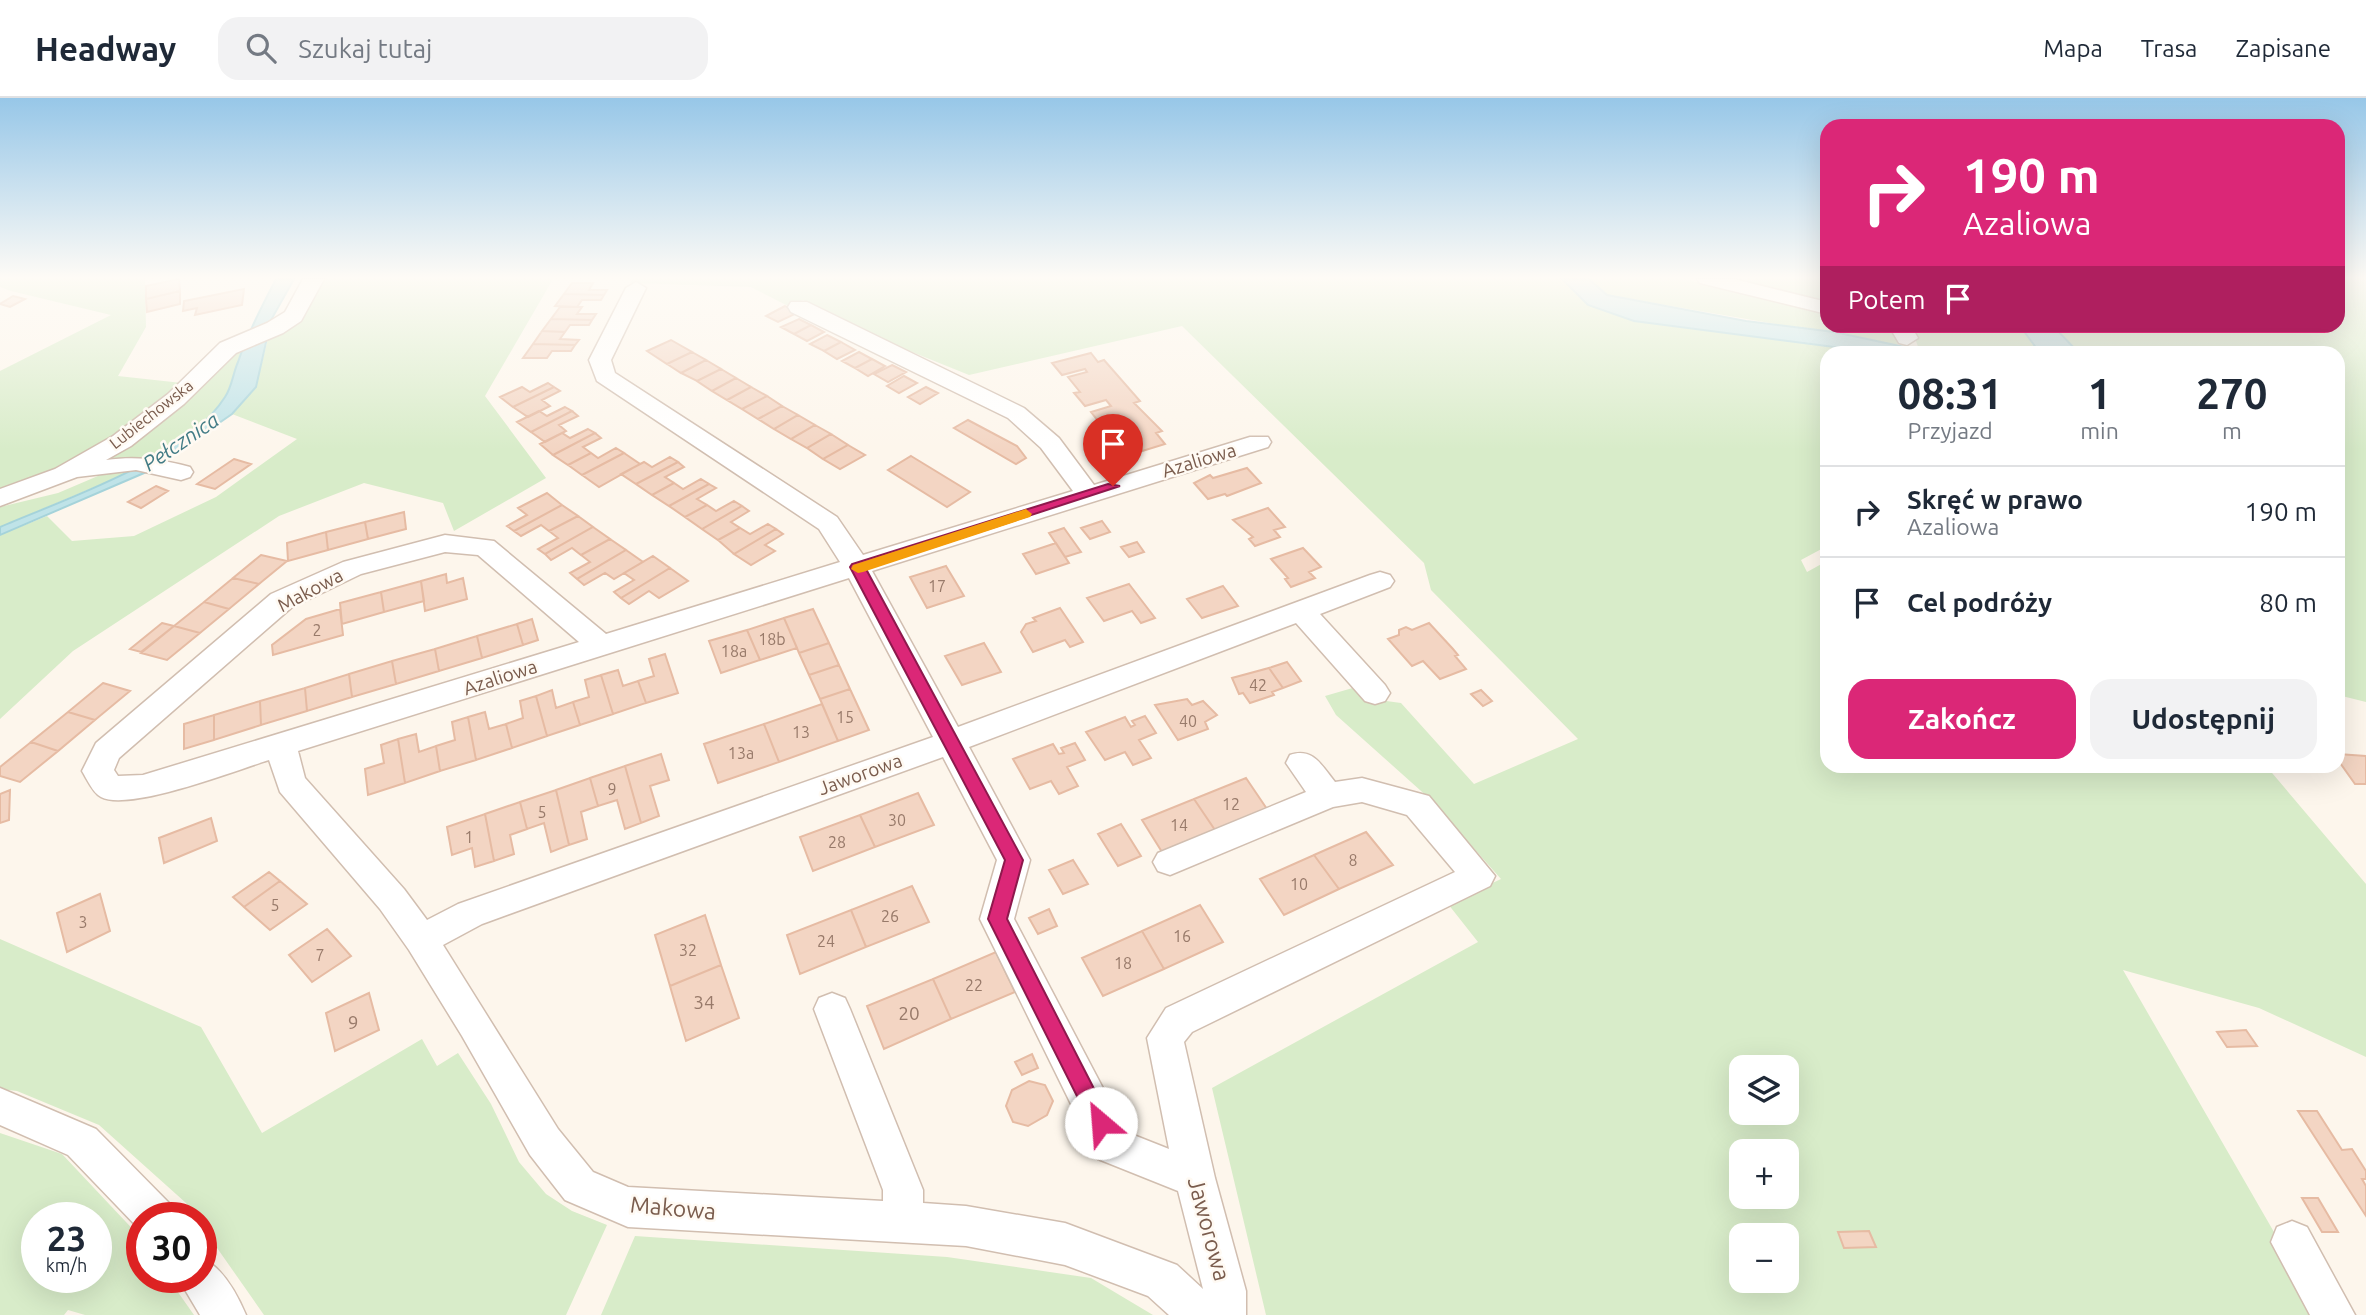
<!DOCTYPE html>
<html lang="pl">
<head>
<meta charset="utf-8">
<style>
	:root { --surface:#fff; --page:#f2f2f3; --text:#1f2937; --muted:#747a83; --line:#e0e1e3; --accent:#db2777 }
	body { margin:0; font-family:Ubuntu,sans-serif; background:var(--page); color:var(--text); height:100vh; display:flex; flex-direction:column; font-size:26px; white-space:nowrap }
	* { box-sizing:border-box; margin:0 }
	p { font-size:23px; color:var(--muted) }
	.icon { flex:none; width:38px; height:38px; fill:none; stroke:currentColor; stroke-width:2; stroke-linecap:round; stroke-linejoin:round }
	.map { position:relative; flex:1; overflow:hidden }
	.details { position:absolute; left:1820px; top:248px; width:525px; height:427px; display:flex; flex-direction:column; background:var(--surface); border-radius:21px; box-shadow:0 7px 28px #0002 }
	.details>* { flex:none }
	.top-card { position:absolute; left:1820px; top:21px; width:525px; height:214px; border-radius:21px; box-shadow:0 7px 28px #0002; background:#db2777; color:#fff; overflow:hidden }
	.buttons { position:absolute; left:1729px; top:957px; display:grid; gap:14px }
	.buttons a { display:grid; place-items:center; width:70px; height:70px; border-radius:14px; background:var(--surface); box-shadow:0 7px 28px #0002; font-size:35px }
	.speed { position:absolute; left:21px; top:1104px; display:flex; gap:14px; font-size:35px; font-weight:700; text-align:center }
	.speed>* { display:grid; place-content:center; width:91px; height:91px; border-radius:50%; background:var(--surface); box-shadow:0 7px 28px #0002; line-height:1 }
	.speed small { font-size:18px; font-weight:400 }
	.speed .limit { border:10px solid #d22; background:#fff; color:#111 }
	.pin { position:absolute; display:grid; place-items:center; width:60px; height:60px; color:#fff; margin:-72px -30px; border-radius:50% 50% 50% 0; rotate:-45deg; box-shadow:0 0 7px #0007 }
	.pin .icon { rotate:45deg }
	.me { position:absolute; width:77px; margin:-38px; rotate:333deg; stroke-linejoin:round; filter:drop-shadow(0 0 5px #0008) }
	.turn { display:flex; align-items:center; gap:24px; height:147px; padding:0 28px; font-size:32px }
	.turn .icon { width:91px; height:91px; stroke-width:2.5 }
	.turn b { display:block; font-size:49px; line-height:60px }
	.then { display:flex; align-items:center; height:66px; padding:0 28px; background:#0003; gap:14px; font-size:26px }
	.eta { display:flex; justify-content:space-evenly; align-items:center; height:119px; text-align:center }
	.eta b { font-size:42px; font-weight:600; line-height:49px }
	.primary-button { display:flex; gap:14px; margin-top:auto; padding:14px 28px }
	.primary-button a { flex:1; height:80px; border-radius:21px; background:var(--accent); color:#fff; font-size:28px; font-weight:600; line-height:80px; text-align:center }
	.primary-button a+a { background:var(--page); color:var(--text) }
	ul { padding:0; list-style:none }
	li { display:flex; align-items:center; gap:21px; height:91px; padding:0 28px; border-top:2px solid var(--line) }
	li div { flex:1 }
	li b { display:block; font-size:26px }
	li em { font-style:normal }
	header { display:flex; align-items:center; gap:42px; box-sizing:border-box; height:98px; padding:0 35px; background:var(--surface); border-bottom:2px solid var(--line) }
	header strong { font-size:33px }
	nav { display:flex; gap:38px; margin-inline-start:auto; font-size:24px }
	.search { width:490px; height:63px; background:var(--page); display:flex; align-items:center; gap:18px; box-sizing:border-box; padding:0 24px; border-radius:21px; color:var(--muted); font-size:26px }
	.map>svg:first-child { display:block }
	.green { fill:#d8ecc9; fill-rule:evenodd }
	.water { fill:#bfe3e8; stroke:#a5d3da; stroke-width:2 }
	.building { fill:#f3d5c3; stroke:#e6bba3; stroke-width:2 }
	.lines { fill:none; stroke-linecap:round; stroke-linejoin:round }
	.minor-casing { stroke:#d1beb0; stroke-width:3 }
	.minor { fill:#fff; fill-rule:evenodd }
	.route { fill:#db2777; stroke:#8e194d; stroke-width:2 }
	.slow { fill:#f59e0b }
	.labels { text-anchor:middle; stroke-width:5; stroke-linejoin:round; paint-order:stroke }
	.far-street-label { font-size:16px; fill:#7a5c4d; stroke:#fffaf3 }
	.number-label { font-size:16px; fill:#987a6a }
	.street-label { font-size:19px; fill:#7a5c4d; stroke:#fffaf3 }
	.near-number-label { font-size:19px; fill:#987a6a }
	.water-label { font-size:21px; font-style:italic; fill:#437c86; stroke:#fffaf3 }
	.near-street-label { font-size:23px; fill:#7a5c4d; stroke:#fffaf3 }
</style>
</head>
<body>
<header>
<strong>Headway</strong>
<div class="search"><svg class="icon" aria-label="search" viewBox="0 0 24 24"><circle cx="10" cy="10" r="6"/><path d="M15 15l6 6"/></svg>Szukaj tutaj</div>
<nav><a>Mapa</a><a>Trasa</a><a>Zapisane</a></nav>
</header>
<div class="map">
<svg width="2366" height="1217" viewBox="0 0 2366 1217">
	<rect width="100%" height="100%" fill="#fdf6ec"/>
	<!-- green -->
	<path class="green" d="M0 181H145L146 229 118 278 182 285 167 300 66 371 0 395V273L111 217 11 193 0 189Z
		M325 181H553L485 298 546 380 454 433 443 405 364 385 279 418 73 553 0 621V437L47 418 72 443 134 438 216 399 297 341 232 316 256 288 269 237 304 217Z
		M632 181H1562L1588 207 1634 223 1881 255 1827 256V349L1820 351 1827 361V448L1801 462 1807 474 1827 463V668L2267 669 2366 786V959L2259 910 2123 872 2278 1141 2316 1217H1266L1212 990 1478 844 1448 806 1501 781 1430 701 1336 617 1325 598 1356 589 1379 602 1401 605 1474 686 1578 641 1431 492 1424 465 1182 228 969 277 870 237 803 202 788 208 751 189 630 185ZM1741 970H1787V1015H1741ZM1741 1054H1787V1099H1741ZM1741 1138H1787V1183H1741Z
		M1589 181H1684L1827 217V228H1868L1894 233 1898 247 1607 197Z
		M1724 181H1827V205Z
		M2338 181H2366V604L2338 597V256L2079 255 2053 228H2338Z
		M1910 228H2020L2040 255H1933L1919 251Z
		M245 246 227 297 212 317 149 362 102 363 202 290 230 253Z
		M135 370 125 376 0 429V409L58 395 112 372Z
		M0 841 201 929 262 1035 422 941 437 968 458 955 491 1006 519 1064 546 1096 572 1113 607 1127 566 1217H264L201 1127V1120H196L186 1105 99 1027 17 993 0 991Z
		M0 1035 62 1056 142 1141V1180H168L194 1217H85L68 1212 64 1217H0ZM37 1120H96V1180H37Z
		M635 1138 947 1159 1091 1180 1153 1217H601Z"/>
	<!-- water -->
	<path class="water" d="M276 181H294L271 222 256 289 232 316 151 372 0 437V429C67 400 185 362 225 299 232 289 233 275 238 264 248 235 262 208 276 181Z
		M1562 181H1589L1607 197 1746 223 1834 234 1933 255H1881L1634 223 1588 207Z
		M2020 228H2053L2079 255H2040Z"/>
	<!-- building -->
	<path class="building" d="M179 181 180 193 146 201V188Z
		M572 185H593L589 192H607L604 197 564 196Z
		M244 191 242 207 195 217 197 210 183 213 184 203Z
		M180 193V206L147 214 146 201Z
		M564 196 604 197 601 202H582L577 209 555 208Z
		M13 198 25 201 10 209 0 206Z
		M785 208 797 215 778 224 766 218Z
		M560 209H582L577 216H596L592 222 551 221Z
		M551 221 592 222 589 227H570L565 234 542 233Z
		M799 221 811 227 794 236 781 229Z
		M811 227 824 234 807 243 794 236Z
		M542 233 565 234 560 241 579 242 575 247 533 246Z
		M827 237 841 244 824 253 810 246Z
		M671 242 692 254 667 266 647 253Z
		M841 244 855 252 837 261 824 253Z
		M533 246 575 247 571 253H552L547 260H523Z
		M692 254 706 262 681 275 667 266Z
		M859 254 872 261 855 270 842 263Z
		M1091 255 1098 264 1104 262 1140 303 1134 305 1162 333 1156 335 1165 346 1126 358 1116 345 1133 340 1128 334 1111 339 1091 314 1111 308 1106 302 1085 308 1074 295 1080 294 1068 279 1087 274 1085 271 1062 277 1052 265Z
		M872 261 885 268 868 278 855 270Z
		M706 262 721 271 697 283 681 275Z
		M892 267 906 274 888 284 874 276Z
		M721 271 736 280 712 293 697 283Z
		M904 278 917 285 899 295 887 288Z
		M736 280 751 289 727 302 712 293Z
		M548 285 554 289 513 309 500 299 522 289 530 294Z
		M554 289 560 293 542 302 550 308 528 319 513 309Z
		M751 289 767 298 742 311 727 302Z
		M926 289 938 295 920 306 908 299Z
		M767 298 782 308 758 321 742 311Z
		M782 308 798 317 774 331 758 321Z
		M565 309 572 313 531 334 517 324 539 313 547 318Z
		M572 313 578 318 559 327 566 333 545 344 531 334Z
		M798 317 815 327 791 341 774 331Z
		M968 322 1017 348 1026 360 1016 366 954 330Z
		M815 327 831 336 807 350 791 341Z
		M588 331 595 335 553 357 540 346 562 335 570 340Z
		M595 335 601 340 583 349 591 355 568 367 553 357Z
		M831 336 848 347 823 361 807 350Z
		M848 347 865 357 840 371 823 361Z
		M616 350 624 355 582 377 568 367 591 355 598 360Z
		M624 355 640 366 599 389 582 377Z
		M911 358 970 394 947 409 888 372Z
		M670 359 678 364 636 386 621 376 644 364 652 369Z
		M234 361 251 366 215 391 197 386Z
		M678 364 684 369 665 379 674 385 652 397 636 386Z
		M1247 370 1261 385 1227 398 1225 396 1208 401 1194 385 1210 377 1213 380Z
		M701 381 709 386 669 408 652 397 674 385 683 391Z
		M709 386 716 390 697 401 707 407 685 419 669 408Z
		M156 388 168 393 141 410 128 404Z
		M547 395 562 407 514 433 507 428 527 417 518 410Z
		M734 403 742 408 702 431 685 419 707 407 716 413Z
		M562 407 578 418 549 433 541 427 521 438 514 433Z
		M742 408 749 413 731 424 740 430 718 442 702 431Z
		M1268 410 1285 429 1274 432 1280 439 1255 448 1249 441 1253 439 1233 422Z
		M404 414 406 431 368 441 365 424Z
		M578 418 593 429 545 456 538 451 558 440 549 433Z
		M1102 423 1110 434 1090 441 1081 430Z
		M365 424 368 441 328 452 326 434Z
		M768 426 776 431 734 456 718 442 740 430 750 436Z
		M593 429 610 441 581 457 572 450 551 462 545 456Z
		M1064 430 1081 454 1065 459 1049 435Z
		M776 431 783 436 765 447 775 453 751 467 734 456Z
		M326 434 328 452 288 463 287 445Z
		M610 441 626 452 577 481 570 475 590 464 581 457Z
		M1137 444 1144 454 1129 459 1121 449Z
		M1056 445 1069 465 1036 476 1023 456Z
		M1303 450 1321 469 1309 474 1315 480 1291 489 1285 481 1288 480 1271 461Z
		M626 452 643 464 614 481 605 475 584 487 577 481Z
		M261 457 287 463 259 486 233 480Z
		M653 458 670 470 621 500 614 494 634 482 624 475Z
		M946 468 964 498 927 510 910 479Z
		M670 470 688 483 659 500 649 493 629 506 621 500Z
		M446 476 447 485 463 480 467 501 425 513 421 483Z
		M233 480 259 486 229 511 204 504Z
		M421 483 424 503 384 514 381 494Z
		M1129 486 1155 520 1141 525 1132 513 1104 523 1087 500Z
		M1223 488 1238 508 1202 520 1187 501Z
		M381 494 384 514 342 526 340 505Z
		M204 504 229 511 200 535 174 528Z
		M1060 510 1083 544 1070 549 1065 542 1033 554 1021 534 1026 526 1036 523 1033 520Z
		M340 511 343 537 273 557 272 547 306 521Z
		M813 511 829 545 799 555 784 520Z
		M784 520 797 550 760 562 747 532Z
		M532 521 538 542 523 547 517 526Z
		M162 525 174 528 141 554 130 551Z
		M1429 525 1453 551 1458 557 1455 558 1466 571 1440 581 1423 563 1412 568 1388 541 1399 537V532L1406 529 1412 532Z
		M517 526 523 547 482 560 477 538Z
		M174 528 200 535 167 562 141 555Z
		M747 532 760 562 721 575 709 543Z
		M477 538 482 560 439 573 435 551Z
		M829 545 839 567 809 577 799 555Z
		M984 545 1001 574 962 587 945 558Z
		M435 551 439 573 396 586 392 563Z
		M665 556 678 595 646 605 638 583 654 578 649 561Z
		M392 563 396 586 352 599 349 576Z
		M1287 564 1301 583 1283 590 1269 570Z
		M839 567 850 591 820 601 809 577Z
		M1269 570 1283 590 1272 594 1274 597 1250 605 1243 595 1239 596 1232 580Z
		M618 572 623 588 638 583 646 605 613 616 601 577Z
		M349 576 352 599 307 613 305 590Z
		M601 577 613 616 580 627 573 604 589 599 585 582Z
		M103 585 130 593 95 622 68 614Z
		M305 590 307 613 261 627 260 603Z
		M850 591 869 632 838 643 820 601Z
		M552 592 556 610 573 604 580 627 547 638 536 598Z
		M1481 592 1492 603 1483 608 1471 596Z
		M536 598 547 638 512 650 506 626 523 620 520 603Z
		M1187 601 1192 607 1203 603 1217 617 1205 624 1208 631 1178 642 1155 607Z
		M260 603 261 627 214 642V617Z
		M822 606 838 643 779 664 764 626Z
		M68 614 95 622 58 653 31 644Z
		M485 614 489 631 506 626 512 650 476 662 468 619Z
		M214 617V642L184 651V626Z
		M1145 618 1156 635 1139 642 1151 660 1133 667 1125 654 1105 662 1086 634 1125 619 1131 629 1135 627 1132 623Z
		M468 619 476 662 440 673 436 648 455 642 452 624Z
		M764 626 779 664 718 685 704 646Z
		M416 636 419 654 436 648 440 673 405 685 398 641Z
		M398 641 405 685 368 697 365 671 384 665 381 647Z
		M31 644 58 653 20 684 0 678V669Z
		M1075 645 1085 662 1067 669 1078 688 1059 696 1051 683 1030 691 1013 661 1053 646 1059 656 1064 655 1061 650Z
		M661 656 669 682 650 688 659 718 641 725 625 668Z
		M2338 656 2366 658V686H2355L2338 662Z
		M625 668 641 725 625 731 617 702 598 708 590 680Z
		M590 680 598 708 581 714 587 741 569 747 556 692Z
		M1246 680 1267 711 1215 732 1194 701Z
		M10 692 9 722 0 725V696Z
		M556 692 569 747 551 754 544 725 527 731 520 704Z
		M918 695 934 727 875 749 860 717Z
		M1194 701 1215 732 1162 754 1142 722Z
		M520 704 527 731 510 737 514 756 494 763 485 716Z
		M485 716 494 763 475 769 472 750 452 757 447 729Z
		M860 717 875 749 813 773 800 739Z
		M211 720 217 743 164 765 159 740Z
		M1121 726 1141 758 1118 768 1098 736Z
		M1366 734 1393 767 1339 791 1314 757Z
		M1314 757 1339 791 1284 817 1260 781Z
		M1073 762 1088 786 1063 796 1049 772Z
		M269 774 280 783 244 809 233 799Z
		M280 783 307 806 270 832 244 809Z
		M912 788 929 824 866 849 851 812Z
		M100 796 110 833 67 854 57 815Z
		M1200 807 1223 844 1164 871 1142 833Z
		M1049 811 1057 828 1038 836 1029 820Z
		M851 812 866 849 800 876 787 837Z
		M705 817 721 867 670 888 655 837Z
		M327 831 351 858 312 884 289 857Z
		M1142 833 1164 871 1103 898 1082 860Z
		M996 854 1015 894 951 921 933 881Z
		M721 867 739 920 686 943 670 888Z
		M933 881 951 921 884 951 867 908Z
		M369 895 379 932 335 953 326 915Z
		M2246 932 2257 948 2227 949 2217 934Z
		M1032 956 1038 970 1022 977 1015 964Z
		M1029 983 1045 987 1053 1003 1047 1017 1028 1028 1013 1024 1006 1008 1012 992Z
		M2298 1013H2317L2342 1052 2352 1051 2366 1073V1081H2362L2366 1088V1118Z
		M2302 1100H2318L2338 1134H2322Z
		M1869 1133 1876 1149 1844 1150 1838 1134Z"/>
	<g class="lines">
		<!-- minor casing -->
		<g class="minor-casing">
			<path id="minor" d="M303 181H324L301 223 283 235 236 255 184 306 131 348 106 362C136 358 161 361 190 369L193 374 190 379 181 382 136 372 77 379 0 408V391L55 371 113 338 168 296 220 245 267 225 285 214Z
				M1697 181H1734L1827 204V216L1700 185Z
				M636 184 646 190 611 262 615 275 837 419 863 457 1073 393 1041 350 1008 320 791 214 788 209 791 204H807L1024 310 1059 340 1094 387 1250 339H1268L1271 344 1268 349 872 473 958 629 1370 477 1380 474 1390 477 1394 483 1390 489 1320 516 1385 587 1390 595 1385 603 1375 606 1365 603 1296 525 969 649 1030 762 1014 821 1126 1034 1169 1051 1147 940 1166 910 1455 774 1407 717 1362 704 1333 709 1170 777 1158 773 1153 764 1158 755 1306 694 1286 665 1290 657C1313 649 1322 668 1335 684L1362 680 1429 698 1495 778 1490 788 1192 934 1184 944 1215 1080 1246 1193V1217H1169L1148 1198 1065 1167 966 1148 628 1129 565 1102 530 1057 462 938 409 852 380 811 280 694 269 662C237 672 129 714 101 699 93 695 87 681 82 673L96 645 271 496 343 464 445 437 494 443 606 536 840 464 819 431 597 283 589 262 626 190ZM445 454 478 457 579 544 143 677 118 678 114 672 119 660 291 510 361 476ZM849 480 933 639 458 806 427 822 404 791 305 680 298 653ZM943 659 997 762 980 821 1098 1061 1178 1093 1203 1191 1177 1167 1065 1125 966 1108 923 1105V1092L850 911 845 900 832 895 819 900 814 911 883 1092V1103L628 1089 593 1074 558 1031 443 847 482 826Z
				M1889 228H1911L1918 240 1907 247 1899 245Z
				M0 990 96 1031 170 1106 176 1120H142V1134L68 1057 0 1027Z
				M2292 1123 2307 1129 2355 1217H2310L2271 1144 2277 1129Z
				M201 1160C223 1169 237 1196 246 1217H200L178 1180H201Z"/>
		</g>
		<!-- minor -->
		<use href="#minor" class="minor"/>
	</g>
	<!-- sky -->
	<linearGradient id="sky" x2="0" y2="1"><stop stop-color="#97c7e8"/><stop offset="0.51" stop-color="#fefbf6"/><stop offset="1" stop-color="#fefbf6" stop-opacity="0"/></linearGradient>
	<rect width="2366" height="352" fill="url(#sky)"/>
	<!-- route -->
	<path class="route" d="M1108 386 1120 388 866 471 1023 762 1007 821 1108 1018 1111 1025 1108 1032 1101 1035 1094 1032 988 821 1005 762 850 469 852 466Z"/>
	<!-- slow -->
	<path class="slow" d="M1026 411 1032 416 1030 419 863 474 858 475 851 471 853 467Z"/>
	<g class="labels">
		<!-- far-street labels -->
		<g class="far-street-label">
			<text transform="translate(151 316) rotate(-38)" y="6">Lubiechowska</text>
		</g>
		<!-- number labels -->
		<g class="number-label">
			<text x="937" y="494">17</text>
			<text x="317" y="538">2</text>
			<text x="772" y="547">18b</text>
			<text x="734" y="559">18a</text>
			<text x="1258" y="593">42</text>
			<text x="845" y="625">15</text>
			<text x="1188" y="629">40</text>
			<text x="801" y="640">13</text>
			<text x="741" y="661">13a</text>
			<text x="612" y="697">9</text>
			<text x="1231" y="712">12</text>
			<text x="542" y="720">5</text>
			<text x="897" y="728">30</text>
			<text x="1179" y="733">14</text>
			<text x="469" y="745">1</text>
			<text x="837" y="750">28</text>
			<text x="1353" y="768">8</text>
			<text x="1299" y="792">10</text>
			<text x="275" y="813">5</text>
			<text x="890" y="824">26</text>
			<text x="83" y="830">3</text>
			<text x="1182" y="844">16</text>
			<text x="826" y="849">24</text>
			<text x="688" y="858">32</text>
			<text x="320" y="863">7</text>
			<text x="1123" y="871">18</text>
			<text x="974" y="893">22</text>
		</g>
		<!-- street labels -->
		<g class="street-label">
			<text transform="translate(1199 362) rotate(-17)" y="7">Azaliowa</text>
			<text transform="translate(310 492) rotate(-28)" y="7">Makowa</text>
			<text transform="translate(500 579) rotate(-18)" y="7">Azaliowa</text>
			<text transform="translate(860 676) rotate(-20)" y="7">Jaworowa</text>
		</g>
		<!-- near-number labels -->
		<g class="near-number-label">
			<text x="704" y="911">34</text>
			<text x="909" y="922">20</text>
			<text x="353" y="931">9</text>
		</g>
		<!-- water labels -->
		<g class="water-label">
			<text transform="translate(181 344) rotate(-34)" y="7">Pełcznica</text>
		</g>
		<!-- near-street labels -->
		<g class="near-street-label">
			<text transform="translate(673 1110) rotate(5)" y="8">Makowa</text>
			<text transform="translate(1209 1131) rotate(75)" y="8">Jaworowa</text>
		</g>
	</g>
</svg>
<div class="buttons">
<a><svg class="icon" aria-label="layers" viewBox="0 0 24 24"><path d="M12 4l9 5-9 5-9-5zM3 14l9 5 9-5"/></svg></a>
<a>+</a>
<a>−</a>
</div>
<div class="speed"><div>23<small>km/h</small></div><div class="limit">30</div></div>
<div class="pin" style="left:1113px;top:388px;background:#d93025"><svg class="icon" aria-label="arrive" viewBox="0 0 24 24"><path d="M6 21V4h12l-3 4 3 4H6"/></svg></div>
<svg class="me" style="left:1101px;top:1025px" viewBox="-20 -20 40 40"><circle r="19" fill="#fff"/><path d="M0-13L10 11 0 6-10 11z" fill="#db2777"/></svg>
<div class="top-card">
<div class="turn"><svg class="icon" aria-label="right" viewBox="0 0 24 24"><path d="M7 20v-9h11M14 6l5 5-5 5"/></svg><div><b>190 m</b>Azaliowa</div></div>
<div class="then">Potem<svg class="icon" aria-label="arrive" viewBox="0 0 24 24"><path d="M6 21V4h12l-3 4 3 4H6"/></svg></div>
</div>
<section class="details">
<div class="eta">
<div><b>08:31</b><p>Przyjazd</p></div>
<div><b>1</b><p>min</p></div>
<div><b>270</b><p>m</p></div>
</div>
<ul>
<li><svg class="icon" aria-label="right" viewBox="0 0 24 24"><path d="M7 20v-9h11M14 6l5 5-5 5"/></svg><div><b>Skręć w prawo</b><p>Azaliowa</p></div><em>190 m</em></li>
<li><svg class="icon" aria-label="arrive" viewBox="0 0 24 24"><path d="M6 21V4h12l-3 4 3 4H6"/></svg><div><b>Cel podróży</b></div><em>80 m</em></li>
</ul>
<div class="primary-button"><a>Zakończ</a><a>Udostępnij</a></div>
</section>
</div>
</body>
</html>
